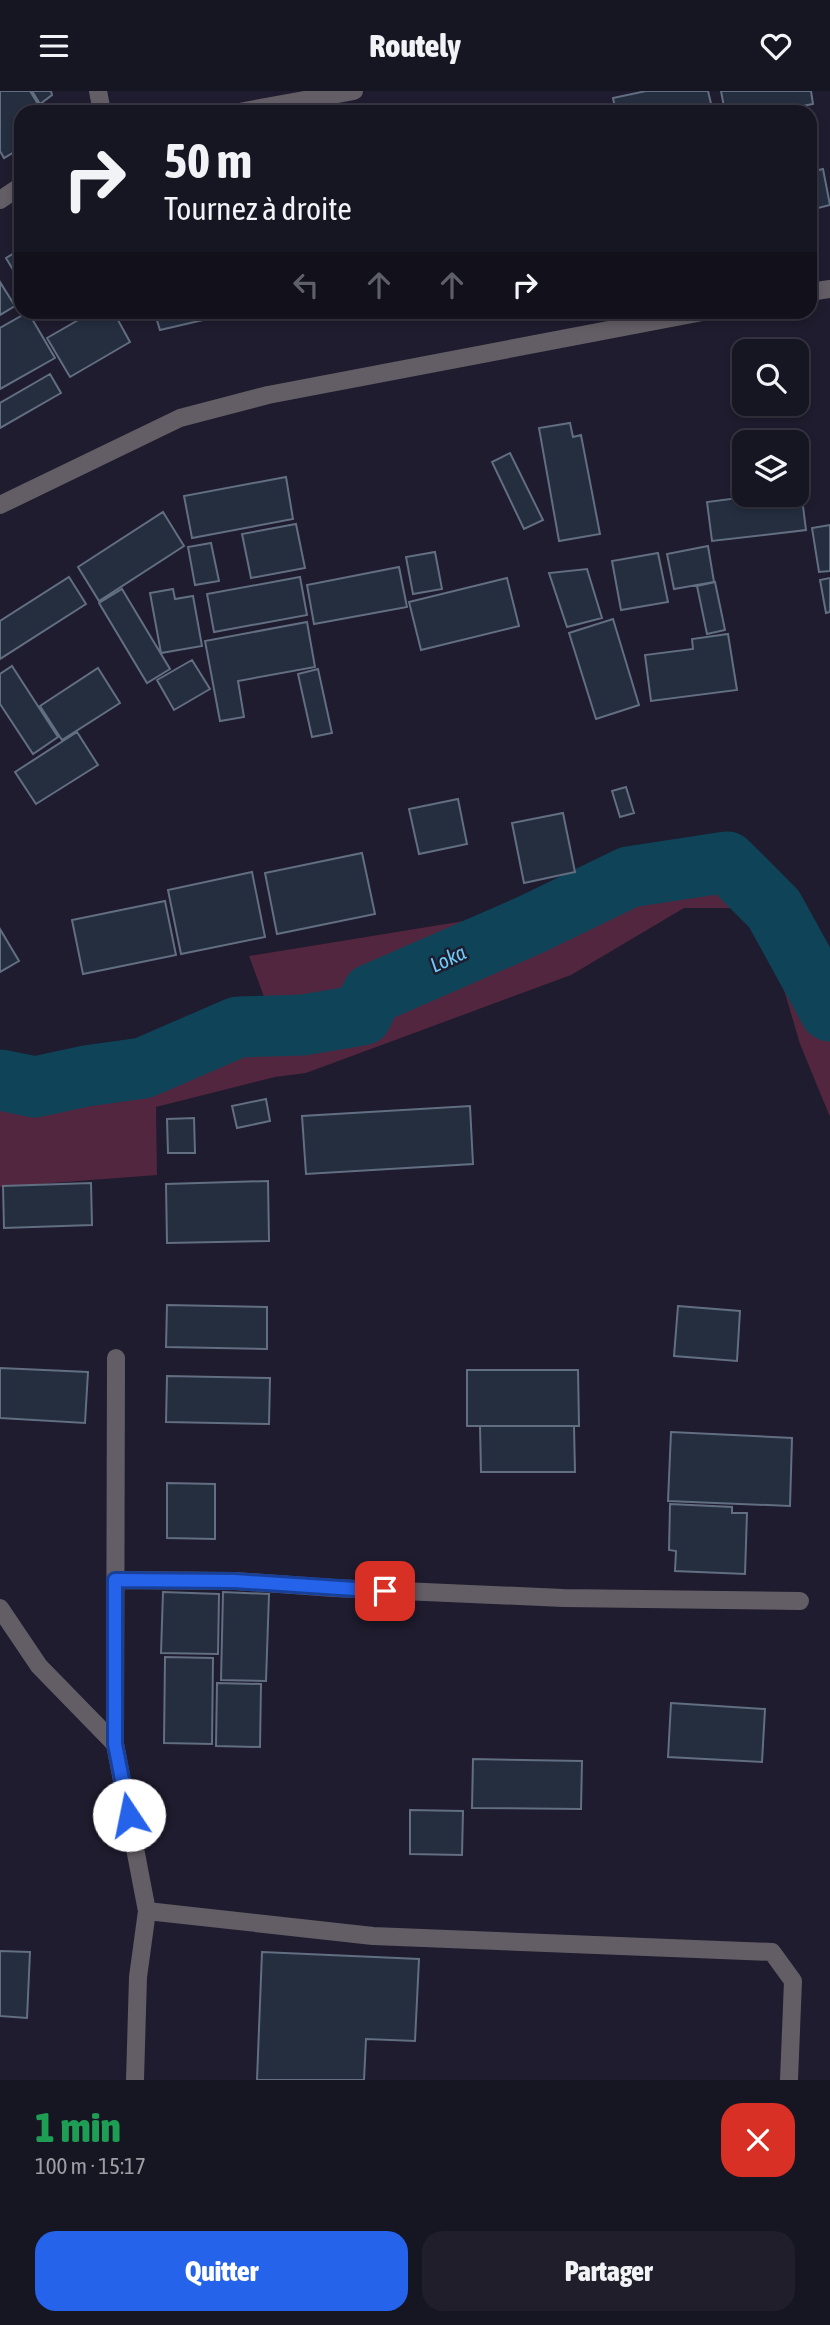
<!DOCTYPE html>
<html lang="fr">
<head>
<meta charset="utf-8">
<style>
	:root { --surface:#161522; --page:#1f1e2a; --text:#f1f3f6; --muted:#9e9fa5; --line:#353440; --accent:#2563eb }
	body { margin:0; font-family:"Asap Condensed",sans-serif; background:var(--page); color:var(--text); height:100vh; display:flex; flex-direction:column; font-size:26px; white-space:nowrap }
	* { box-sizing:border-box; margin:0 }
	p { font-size:23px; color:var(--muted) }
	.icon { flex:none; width:38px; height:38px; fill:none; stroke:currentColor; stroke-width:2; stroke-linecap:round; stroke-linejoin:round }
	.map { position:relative; height:1989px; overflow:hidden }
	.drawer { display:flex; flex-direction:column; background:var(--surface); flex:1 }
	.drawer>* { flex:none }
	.guide { position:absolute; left:14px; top:14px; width:803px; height:214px; border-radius:21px; box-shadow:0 4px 10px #0003,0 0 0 2px var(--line); background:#161522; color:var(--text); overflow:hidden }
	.fabs { position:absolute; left:732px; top:248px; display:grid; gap:14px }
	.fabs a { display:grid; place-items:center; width:77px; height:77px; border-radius:14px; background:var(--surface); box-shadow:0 4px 10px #0003,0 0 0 2px var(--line); font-size:35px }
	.pin { position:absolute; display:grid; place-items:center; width:60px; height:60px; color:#fff; margin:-30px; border-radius:14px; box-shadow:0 4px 10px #0006 }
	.me { position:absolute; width:77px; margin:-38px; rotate:349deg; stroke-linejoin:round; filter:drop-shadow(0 0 5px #0008) }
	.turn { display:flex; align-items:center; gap:24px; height:147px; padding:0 35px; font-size:32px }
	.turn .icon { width:91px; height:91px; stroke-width:2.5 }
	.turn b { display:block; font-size:49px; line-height:60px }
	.lanes { display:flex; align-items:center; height:66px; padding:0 35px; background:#0003; justify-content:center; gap:35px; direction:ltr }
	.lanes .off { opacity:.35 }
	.round { display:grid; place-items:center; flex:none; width:74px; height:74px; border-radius:21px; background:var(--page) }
	.headline { display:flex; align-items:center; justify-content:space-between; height:119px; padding:0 35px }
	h1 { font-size:42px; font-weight:800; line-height:52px; color:#1e9e55 }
	.cta { display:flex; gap:14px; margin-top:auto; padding:14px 35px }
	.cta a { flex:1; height:80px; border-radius:21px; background:var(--accent); color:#fff; font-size:28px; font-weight:800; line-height:80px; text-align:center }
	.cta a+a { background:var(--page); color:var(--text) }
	header { display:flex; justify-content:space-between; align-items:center; height:91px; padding:0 35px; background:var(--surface); font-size:32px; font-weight:800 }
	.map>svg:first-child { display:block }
	.green { fill:#52263e }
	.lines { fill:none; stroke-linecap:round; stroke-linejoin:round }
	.river { stroke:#0f4358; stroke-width:61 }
	.building { fill:#242e3f; stroke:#626e81; stroke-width:2 }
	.street { stroke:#635d65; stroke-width:18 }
	.route-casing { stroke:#184099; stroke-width:18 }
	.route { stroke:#2563eb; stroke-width:12 }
	.labels { text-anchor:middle; stroke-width:5; stroke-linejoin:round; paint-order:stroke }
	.water-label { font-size:21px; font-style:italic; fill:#6dcbf7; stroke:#1e1c2e }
</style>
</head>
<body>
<header><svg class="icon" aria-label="menu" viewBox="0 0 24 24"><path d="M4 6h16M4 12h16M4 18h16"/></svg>Routely<svg class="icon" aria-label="heart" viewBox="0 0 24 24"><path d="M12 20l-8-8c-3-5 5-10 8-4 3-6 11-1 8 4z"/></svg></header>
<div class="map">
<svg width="830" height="1989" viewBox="0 0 830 1989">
	<rect width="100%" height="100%" fill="#1e1c2e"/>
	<!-- green -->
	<path class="green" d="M719 750 773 801 830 893V1026L800 953 767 841 740 817H684L571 884 306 982 275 986 156 1016 157 1084 0 1096V970L11 969 131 971 267 914 249 865 464 830 591 800 655 768Z"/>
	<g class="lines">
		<!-- river -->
		<path class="river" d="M0 989 35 996 86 985 143 977 238 936 303 934 362 924 372 903 530 834 629 786 727 771 774 818 830 920"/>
	</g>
	<!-- building -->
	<path class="building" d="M0 0H30L43 21H21V57L4 67 0 60Z
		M32 0H51L52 4 40 13Z
		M646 0H708L713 21H616L613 7Z
		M721 0H811L813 13 771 21H725Z
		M823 78 830 114 810 119V81Z
		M21 158V192L6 167Z
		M0 191 15 215 0 224Z
		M94 220H113L130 251 70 286 47 247Z
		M154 220H242L160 239Z
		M28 221 55 267 0 298V237Z
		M50 283 61 302 0 337V312Z
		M570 332 573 346 581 344 600 443 559 450 539 337Z
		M510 362 543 429 524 438 492 371Z
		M286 386 293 428 192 447 184 405Z
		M801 399 806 439 712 450 707 411 761 404H796V400Z
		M163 421 184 455 99 510 78 476Z
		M296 433 305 477 251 487 242 443Z
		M830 434V480L819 481 812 437Z
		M211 452 219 490 195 494 188 456Z
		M708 455 714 491 674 498 667 463Z
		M435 461 442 498 413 503 406 466Z
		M658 462 668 511 621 519 612 470Z
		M399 476 407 516 314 533 307 494Z
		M587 478 602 527 567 536 549 482Z
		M69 486 86 513 0 568V530Z
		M300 486 307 524 214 541 207 503Z
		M507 487 519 535 421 559 409 511Z
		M830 487V521L826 522 820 489Z
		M715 491 725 539 707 543 697 495Z
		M122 498 170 578 147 592 99 512Z
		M173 498 175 508 193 505 202 555 161 562 150 502Z
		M613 528 639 614 596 628 569 542Z
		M307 531 315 576 238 590 244 626 220 630 205 550Z
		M728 543 737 599 651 610 645 564 693 558 692 548Z
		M192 569 210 598 174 619 157 589Z
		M12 575 58 646 33 663 0 613V583Z
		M98 577 120 612 62 649 40 615Z
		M318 578 332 642 312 646 298 583Z
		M77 641 98 674 36 713 15 681Z
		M626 696 634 722 620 726 612 700Z
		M458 708 467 753 419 763 409 718Z
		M563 722 575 781 524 792 512 732Z
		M362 762 375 823 277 843 265 782Z
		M252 781 265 846 181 863 168 799Z
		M165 810 176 864 83 883 72 829Z
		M0 838 19 870 0 881Z
		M266 1008 270 1030 237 1037 232 1015Z
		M470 1015 473 1073 306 1083 302 1025Z
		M194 1027 195 1062H168L167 1028Z
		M268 1090 269 1150 167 1152 166 1093Z
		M91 1092 92 1134 4 1137 3 1095Z
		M167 1214 267 1216V1258L166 1256Z
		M678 1215 740 1220 737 1270 674 1265Z
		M0 1277 88 1281 85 1332 0 1327Z
		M467 1279H578L579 1335H467Z
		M167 1285 270 1287 269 1333 166 1331Z
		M480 1335H574L575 1381H481Z
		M671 1341 792 1347 790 1415 668 1410Z
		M167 1392 215 1393V1448L167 1447Z
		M670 1413 732 1416V1422H747L745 1483 675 1480 676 1460 669 1459Z
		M163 1501 219 1503 218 1563 161 1562Z
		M223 1501 269 1503 266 1590 221 1589Z
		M165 1566 213 1567 212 1653 164 1652Z
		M217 1592 261 1593 260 1656 216 1655Z
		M671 1612 765 1618 762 1671 668 1666Z
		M473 1668 582 1670 581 1718 472 1717Z
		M410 1719 463 1720 462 1764 410 1763Z
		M0 1860 30 1861 27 1927 0 1925Z
		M262 1861 419 1868 415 1950 366 1948 364 1989H257Z"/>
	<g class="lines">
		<!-- street -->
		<path class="street" d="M98 0 102 21
			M239 21 354 0
			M0 109 21 95
			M810 201 830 198
			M0 414 180 327 268 304 708 220
			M116 1267 115 1653 147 1820 138 1886 135 1989
			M115 1489 235 1490 334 1497 563 1507 800 1510
			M0 1517 39 1575 115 1653
			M147 1820 373 1845 772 1861 793 1890 789 1989"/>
	</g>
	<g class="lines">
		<!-- route casing -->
		<g class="route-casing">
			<path id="route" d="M129 1724 115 1653V1489L234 1490 385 1500"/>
		</g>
		<!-- route -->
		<use href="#route" class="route"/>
	</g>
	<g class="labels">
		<!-- water labels -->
		<g class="water-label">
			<text transform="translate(448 868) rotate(-25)" y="7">Loka</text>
		</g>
	</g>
</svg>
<div class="fabs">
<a><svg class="icon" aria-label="search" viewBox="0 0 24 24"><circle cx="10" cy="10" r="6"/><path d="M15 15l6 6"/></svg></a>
<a><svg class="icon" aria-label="layers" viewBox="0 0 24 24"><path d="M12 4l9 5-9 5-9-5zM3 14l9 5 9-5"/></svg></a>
</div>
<div class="pin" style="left:385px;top:1500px;background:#d93025"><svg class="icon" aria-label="arrive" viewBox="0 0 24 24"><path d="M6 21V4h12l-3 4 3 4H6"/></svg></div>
<svg class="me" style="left:129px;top:1724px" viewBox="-20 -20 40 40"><circle r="19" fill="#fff"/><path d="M0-13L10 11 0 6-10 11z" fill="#2563eb"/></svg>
<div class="guide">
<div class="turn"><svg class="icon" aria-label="right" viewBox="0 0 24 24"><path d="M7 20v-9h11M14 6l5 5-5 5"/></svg><div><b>50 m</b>Tournez à droite</div></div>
<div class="lanes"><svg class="icon off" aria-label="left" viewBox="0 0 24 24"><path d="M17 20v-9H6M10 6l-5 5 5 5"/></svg><svg class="icon off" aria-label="ahead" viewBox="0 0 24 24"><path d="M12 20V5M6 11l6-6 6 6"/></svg><svg class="icon off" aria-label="ahead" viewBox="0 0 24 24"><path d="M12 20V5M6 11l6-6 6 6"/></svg><svg class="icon" aria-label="right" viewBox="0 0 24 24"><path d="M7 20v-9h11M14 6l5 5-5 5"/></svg></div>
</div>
</div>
<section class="drawer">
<div class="headline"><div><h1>1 min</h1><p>100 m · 15:17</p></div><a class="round" style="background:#d93025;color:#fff"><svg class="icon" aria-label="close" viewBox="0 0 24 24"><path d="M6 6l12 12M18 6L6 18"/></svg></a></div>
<div class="cta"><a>Quitter</a><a>Partager</a></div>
</section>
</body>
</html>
